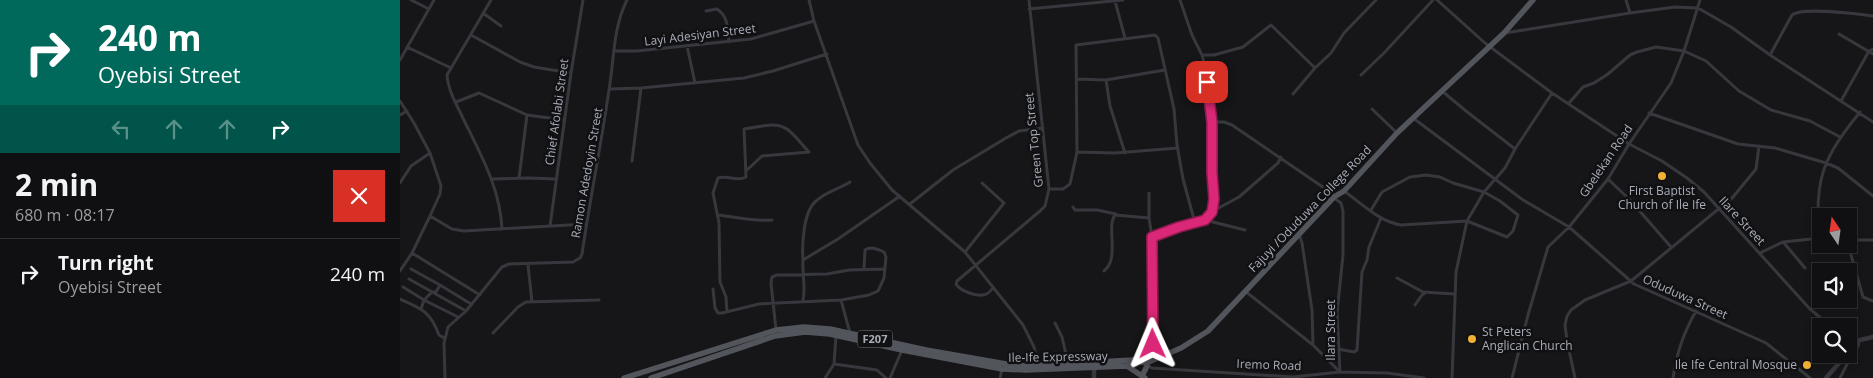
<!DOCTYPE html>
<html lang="en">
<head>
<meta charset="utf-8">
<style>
	:root { --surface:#101012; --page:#19191b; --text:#f1f3f6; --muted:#9c9d9f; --line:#303032 }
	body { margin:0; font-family:"Open Sans",sans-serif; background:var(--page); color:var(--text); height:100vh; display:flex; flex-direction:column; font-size:19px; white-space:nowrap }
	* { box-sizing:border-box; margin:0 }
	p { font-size:16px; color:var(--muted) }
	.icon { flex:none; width:28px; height:28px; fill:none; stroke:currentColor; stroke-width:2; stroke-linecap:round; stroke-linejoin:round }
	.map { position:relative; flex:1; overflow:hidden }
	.side { display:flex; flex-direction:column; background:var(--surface); width:400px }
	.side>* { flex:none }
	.banner { background:#00695c; color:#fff; overflow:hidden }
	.needle { width:32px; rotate:347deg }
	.tools { position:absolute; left:1412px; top:208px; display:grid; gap:10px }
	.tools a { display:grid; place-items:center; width:45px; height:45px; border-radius:0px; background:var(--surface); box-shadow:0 2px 8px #0003,0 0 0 1px var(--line); font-size:25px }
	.pin { position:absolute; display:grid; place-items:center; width:42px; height:42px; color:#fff; margin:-21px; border-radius:10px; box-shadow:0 2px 8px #0006 }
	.me { position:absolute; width:55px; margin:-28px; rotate:359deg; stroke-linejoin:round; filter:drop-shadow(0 0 4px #0008) }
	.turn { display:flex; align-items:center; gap:18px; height:105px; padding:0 15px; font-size:22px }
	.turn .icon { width:65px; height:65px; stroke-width:2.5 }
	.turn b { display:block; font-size:35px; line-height:42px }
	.lanes { display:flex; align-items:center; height:48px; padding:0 15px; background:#0003; justify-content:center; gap:25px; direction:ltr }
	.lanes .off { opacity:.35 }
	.round { display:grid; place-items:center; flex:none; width:52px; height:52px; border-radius:0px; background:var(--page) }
	.overview { display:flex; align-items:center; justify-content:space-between; height:85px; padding:0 15px }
	h1 { font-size:30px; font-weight:700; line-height:38px }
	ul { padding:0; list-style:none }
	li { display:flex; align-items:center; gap:15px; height:70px; padding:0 15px; border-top:1px solid var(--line) }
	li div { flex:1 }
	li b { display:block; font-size:19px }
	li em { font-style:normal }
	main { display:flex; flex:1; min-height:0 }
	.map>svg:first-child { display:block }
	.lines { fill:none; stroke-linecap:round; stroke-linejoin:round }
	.minor { stroke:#37383d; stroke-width:3 }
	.tertiary { stroke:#37383d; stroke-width:4.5 }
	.primary { stroke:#53555c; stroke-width:5.5 }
	.route-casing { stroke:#8e194d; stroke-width:12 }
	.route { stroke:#db2777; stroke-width:9 }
	.poi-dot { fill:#f2b134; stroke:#111113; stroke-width:2 }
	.labels { text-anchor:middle; stroke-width:5; stroke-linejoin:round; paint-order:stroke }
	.shield { fill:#111113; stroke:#7b7e86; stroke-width:1 }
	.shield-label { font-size:11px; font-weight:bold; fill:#a8adb8 }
	.street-label { font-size:12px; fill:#a8adb8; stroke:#111113 }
	.poi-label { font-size:12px; fill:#a8adb8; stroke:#111113 }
</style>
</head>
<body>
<main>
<section class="side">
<div class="banner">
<div class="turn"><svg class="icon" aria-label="right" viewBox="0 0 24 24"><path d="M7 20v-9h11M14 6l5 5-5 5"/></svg><div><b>240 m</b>Oyebisi Street</div></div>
<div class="lanes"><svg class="icon off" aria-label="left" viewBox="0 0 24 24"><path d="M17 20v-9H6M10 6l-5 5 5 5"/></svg><svg class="icon off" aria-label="ahead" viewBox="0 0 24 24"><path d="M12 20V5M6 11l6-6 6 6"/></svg><svg class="icon off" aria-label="ahead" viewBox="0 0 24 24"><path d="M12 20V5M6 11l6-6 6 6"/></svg><svg class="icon" aria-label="right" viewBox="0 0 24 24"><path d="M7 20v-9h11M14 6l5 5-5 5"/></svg></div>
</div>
<div class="overview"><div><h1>2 min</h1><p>680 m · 08:17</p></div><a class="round" style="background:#d93025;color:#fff"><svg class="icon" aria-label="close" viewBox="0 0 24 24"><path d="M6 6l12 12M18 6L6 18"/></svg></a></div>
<ul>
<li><svg class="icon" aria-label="right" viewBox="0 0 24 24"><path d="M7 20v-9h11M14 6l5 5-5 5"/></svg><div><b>Turn right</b><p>Oyebisi Street</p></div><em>240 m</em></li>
</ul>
</section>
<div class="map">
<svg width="1473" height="378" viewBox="0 0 1473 378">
	<rect width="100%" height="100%" fill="#161618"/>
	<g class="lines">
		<!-- minor -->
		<path class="minor" d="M11 0 29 9
			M91 0 47 75C48 89 55 102 61 114 79 152 100 186 102 229
			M409 0 414 21 458 145 470 163 492 190 565 252 623 325 634 347 638 365
			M1037 0 1085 43 1152 93 1229 144 1262 161 1287 178 1304 192 1409 308 1430 326
			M1226 0 1230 13
			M715 1 725 38
			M629 9 723 0
			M306 11 317 9C329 17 327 29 329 42
			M83 13 101 26
			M1105 33 1230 13 1275 7 1298 8 1331 27 1370 55 1473 122
			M1439 34 1473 54
			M71 35 120 62 134 67 171 73
			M287 46 295 83
			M7 47 51 68
			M215 51H237L351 39 414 21
			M802 55H814L843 47 871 25 915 68
			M1370 55 1392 15C1402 7 1458 14 1473 16
			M0 60 34 0
			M961 75 984 53 1033 0
			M677 79 706 80 765 70
			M706 80 710 106 725 153
			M210 89 241 88 344 78 373 71 427 54
			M1042 91 1066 111 1115 149
			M893 94 915 68 931 53 944 33 976 0
			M0 101 14 123 30 153 41 186 40 194 30 216 12 253 0 271
			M1441 101 1469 51 1473 49
			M56 102 79 93 127 115 164 120
			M1169 103 1183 87 1194 83 1208 74 1230 55 1237 52 1256 47 1284 51 1306 61 1339 91 1371 110 1410 121 1440 137
			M972 109 997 133
			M1249 113 1338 144 1375 148 1426 163 1438 168 1473 196
			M0 115 7 111
			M1013 118 1123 200 1169 227 1234 284 1366 343 1410 378
			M812 122H824L832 125 936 196
			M677 152 715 153 778 148
			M232 161 241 88
			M347 170 362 156 409 152
			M119 178 127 115
			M93 179 129 178 156 179
			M1208 179 1230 200 1271 247
			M0 183 11 166 30 153
			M649 189H663L670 184 677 152 676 45 755 35 758 38 774 109 777 145 783 179 795 223
			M944 191C961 203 980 222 1001 225L1067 221 1107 237 1113 231 1118 215 1100 201 1084 192 1053 183 1040 177 1026 175 1010 177 982 192 971 210
			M749 193V218L752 237
			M510 204 553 170 606 138 619 131 643 128
			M673 207 675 210H697L716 214
			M813 211 839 197 878 163 881 157
			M318 215C336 217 354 222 372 220
			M30 216 52 229 64 231 186 224
			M805 220 845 230
			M150 226 171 73 183 0
			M899 234 902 243 912 310 913 344
			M1419 238C1414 179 1423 158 1460 112
			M1449 240H1473
			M1384 243 1405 268
			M1448 244 1463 297 1473 301
			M565 252 604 203 582 183
			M12 253 80 295
			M1360 253 1383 242 1421 238
			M403 260C402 245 403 212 416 201 425 192 439 189 450 182
			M128 265 132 302
			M11 269 40 285 71 304
			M704 271C720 259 706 227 715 215L749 218
			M997 278 1023 292 1054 294
			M9 279 66 311
			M3 287 24 300 58 317
			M593 288C590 291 588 295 583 295 575 296 560 291 556 284L557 281 640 211 645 206 649 189 629 0
			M313 289 315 308 318 313H322L359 304 441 300 469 295 478 291 484 278 486 257 484 252C478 249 471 246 465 250L464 269
			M845 291 913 345 940 372 937 313 943 255V211L941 203 934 198
			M0 299C22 309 30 311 39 335L44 338
			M403 300C406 288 402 274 403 260L438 239 500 196
			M441 300 450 333
			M1015 305 1022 295 1025 293
			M21 309 24 300 32 292H36L40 285
			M327 312 326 297 320 282 319 223 313 193 318 178C328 175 337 182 346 177L344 129C355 128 373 122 383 127 393 131 401 144 409 152
			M655 323 662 337 668 363
			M376 330 371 283 372 277 377 275 427 274 449 270 485 269
			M93 333 118 307 126 302 199 300
			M1449 339 1454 341
			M938 349 954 352 957 350 962 272 967 260 969 247 981 218
			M753 359 752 237 779 227 805 220 812 211 814 199 812 173V122L806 71 802 55 792 35 780 0
			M434 364 477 370 486 378
			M746 365 752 368 893 377 940 372 987 373 1024 378
			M45 378 44 343 48 327 66 311 102 267 109 264 173 262 180 258 182 254C190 199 201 145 209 90 214 61 213 27 227 0
			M425 378 434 364 436 336
			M490 378 502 350
			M600 378 602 369
			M1052 378 1056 272 1067 221 1084 192 1105 168 1115 149 1152 93
			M1112 378 1128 315 1148 247 1169 227 1208 179 1229 144 1271 83 1284 51 1300 0
			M1175 378 1167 341 1165 325 1167 316 1171 310 1185 300 1231 281 1333 197 1356 169 1359 146
			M1273 378C1277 352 1283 334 1296 311
			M1440 378 1456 347"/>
		<!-- tertiary -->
		<path class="tertiary" d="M1456 341 1473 337
			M1452 344a3 3 0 1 1 6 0a3 3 0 1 1-6 0Z
			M694 367V378
			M1426 378 1447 354"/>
		<!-- primary -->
		<path class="primary" d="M727 366 745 378
			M742 376 747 366
			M224 378 376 330 404 327 430 329 526 350 612 365 626 366 733 360 746 363 781 348 808 331 934 197 944 191 997 133 1104 33 1133 0
			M251 378 375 336 405 332 430 334 502 350 602 369 626 370 727 366 730 365 733 360"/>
	</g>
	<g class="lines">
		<!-- route casing -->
		<g class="route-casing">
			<path id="route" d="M753 344 752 237 779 227 805 220 812 212 814 199 812 173V122L807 82"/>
		</g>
		<!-- route -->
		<use href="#route" class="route"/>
	</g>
	<!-- markers -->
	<g class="poi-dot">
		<circle cx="1262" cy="176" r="5"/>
		<circle cx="1072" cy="339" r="5"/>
		<circle cx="1407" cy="365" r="5"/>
	</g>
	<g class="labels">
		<!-- shield labels -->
		<rect class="shield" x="457.5" y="330.5" width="35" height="17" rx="4"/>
		<g class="shield-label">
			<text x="475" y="343">F207</text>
		</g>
		<!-- street labels -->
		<g class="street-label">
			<text transform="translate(300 35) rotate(-7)" y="4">Layi Adesiyan Street</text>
			<text transform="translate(157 112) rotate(-82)" y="4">Chief Afolabi Street</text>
			<text transform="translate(634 140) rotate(-96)" y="4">Green Top Street</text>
			<text transform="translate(1206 161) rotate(-56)" y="4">Gbelekan Road</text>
			<text transform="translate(187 173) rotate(-80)" y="4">Ramon Adedoyin Street</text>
			<text transform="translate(910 209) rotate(-46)" y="4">Fajuyi /Oduduwa College Road</text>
			<text transform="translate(1342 221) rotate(47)" y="4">Ilare Street</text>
			<text transform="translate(1285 297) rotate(24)" y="4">Oduduwa Street</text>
			<text transform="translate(931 330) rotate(-90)" y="4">Ilara Street</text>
			<text transform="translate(658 357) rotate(-1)" y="4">Ile-Ife Expressway</text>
			<text transform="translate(869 365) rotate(2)" y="4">Iremo Road</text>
		</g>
		<!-- poi labels -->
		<g class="poi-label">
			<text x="1262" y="195">First Baptist<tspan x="1262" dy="14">Church of Ile Ife</tspan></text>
			<text x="1082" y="336" text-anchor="start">St Peters<tspan x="1082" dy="14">Anglican Church</tspan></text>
			<text x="1397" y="369" text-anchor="end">Ile Ife Central Mosque</text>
		</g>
	</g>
</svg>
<div class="tools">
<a><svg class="needle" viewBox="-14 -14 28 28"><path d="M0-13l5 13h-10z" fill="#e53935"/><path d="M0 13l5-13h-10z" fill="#9c9d9f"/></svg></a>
<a><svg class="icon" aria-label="sound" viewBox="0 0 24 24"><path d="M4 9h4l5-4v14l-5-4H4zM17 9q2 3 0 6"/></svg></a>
<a><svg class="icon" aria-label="search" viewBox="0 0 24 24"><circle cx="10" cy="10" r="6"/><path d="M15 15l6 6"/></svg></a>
</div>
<div class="pin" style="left:807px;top:82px;background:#d93025"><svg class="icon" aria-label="arrive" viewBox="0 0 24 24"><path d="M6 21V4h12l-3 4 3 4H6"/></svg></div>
<svg class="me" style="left:753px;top:344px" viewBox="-20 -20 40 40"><path d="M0-17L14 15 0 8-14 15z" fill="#db2777" stroke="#fff" stroke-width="4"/></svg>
</div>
</main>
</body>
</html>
